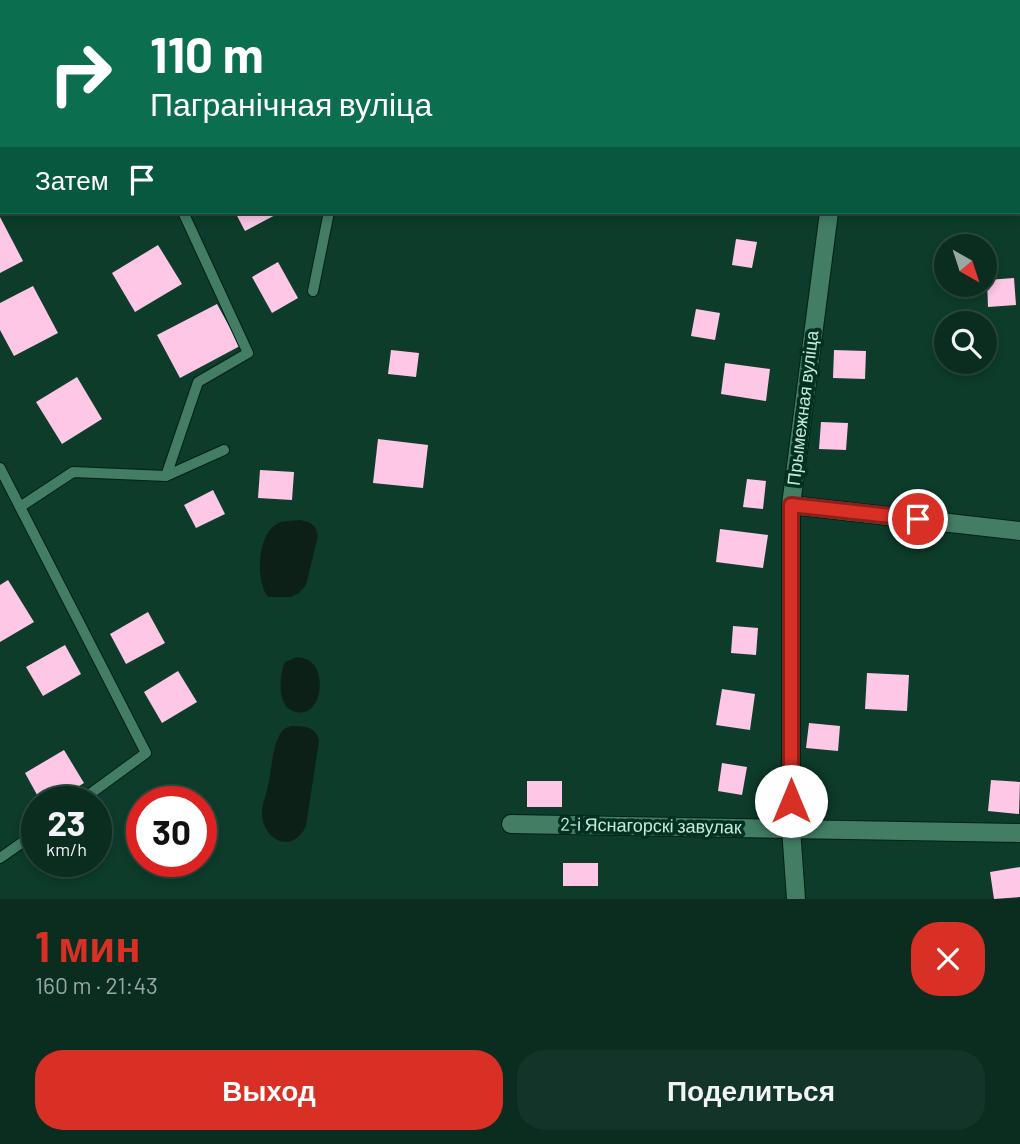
<!DOCTYPE html>
<html lang="ru">
<head>
<meta charset="utf-8">
<style>
	:root { --surface:#0a2d20; --page:#133529; --text:#f1f3f6; --muted:#99a8a5; --line:#2a493e; --accent:#d93025 }
	body { margin:0; font-family:Barlow,sans-serif; background:var(--page); color:var(--text); height:100vh; display:flex; flex-direction:column; font-size:26px; white-space:nowrap }
	* { box-sizing:border-box; margin:0 }
	p { font-size:23px; color:var(--muted) }
	.icon { flex:none; width:38px; height:38px; fill:none; stroke:currentColor; stroke-width:2; stroke-linecap:round; stroke-linejoin:round }
	.map { position:relative; height:899px; overflow:hidden }
	.drawer { display:flex; flex-direction:column; background:var(--surface); flex:1 }
	.drawer>* { flex:none }
	.hud { position:absolute; left:0px; top:0px; width:1020px; height:214px; box-shadow:0 4px 10px #0003,0 0 0 2px var(--line); background:#0b6e4f; color:#fff; overflow:hidden }
	.needle { width:46px; rotate:141deg }
	.fabs { position:absolute; left:934px; top:234px; display:grid; gap:14px }
	.fabs a { display:grid; place-items:center; width:63px; height:63px; border-radius:50%; background:var(--surface); box-shadow:0 4px 10px #0003,0 0 0 2px var(--line); font-size:35px }
	.speed { position:absolute; left:21px; top:786px; display:flex; gap:14px; font-size:35px; font-weight:700; text-align:center }
	.speed>* { display:grid; place-content:center; width:91px; height:91px; border-radius:50%; background:var(--surface); box-shadow:0 4px 10px #0003,0 0 0 2px var(--line); line-height:1 }
	.speed small { font-size:18px; font-weight:400 }
	.speed .limit { border:10px solid #d22; background:#fff; color:#111 }
	.pin { position:absolute; display:grid; place-items:center; width:60px; height:60px; color:#fff; margin:-30px; border:4px solid #fff; border-radius:50%; box-shadow:0 2px 7px #0007 }
	.me { position:absolute; width:77px; margin:-38px; rotate:0deg; stroke-linejoin:round; filter:drop-shadow(0 0 5px #0008) }
	.turn { display:flex; align-items:center; gap:24px; height:147px; padding:0 35px; font-size:32px }
	.turn .icon { width:91px; height:91px; stroke-width:2.5 }
	.turn b { display:block; font-size:49px; line-height:60px }
	.then { display:flex; align-items:center; height:66px; padding:0 35px; background:#0003; gap:14px; font-size:26px }
	.round { display:grid; place-items:center; flex:none; width:74px; height:74px; border-radius:28px; background:var(--page) }
	.head { display:flex; align-items:center; justify-content:space-between; height:119px; padding:0 35px }
	h1 { font-size:42px; font-weight:700; line-height:52px; color:var(--accent) }
	.cta { display:flex; gap:14px; margin-top:auto; padding:14px 35px }
	.cta a { flex:1; height:80px; border-radius:28px; background:var(--accent); color:#fff; font-size:28px; font-weight:700; line-height:80px; text-align:center }
	.cta a+a { background:var(--page); color:var(--text) }
	.map>svg:first-child { display:block }
	.green { fill:#7c4227 }
	.water { fill:#0d2018 }
	.lines { fill:none; stroke-linecap:round; stroke-linejoin:round }
	.river { stroke:#0d2018; stroke-width:33 }
	.building { fill:#fec7e5 }
	.lane-casing { stroke:#022115; stroke-width:12 }
	.street-casing { stroke:#022115; stroke-width:20 }
	.lane { stroke:#427d64; stroke-width:10 }
	.street { stroke:#427d64; stroke-width:18 }
	.route-casing { stroke:#8d1f18; stroke-width:18 }
	.route { stroke:#d93025; stroke-width:12 }
	.labels { text-anchor:middle; stroke-width:7; stroke-linejoin:round; paint-order:stroke }
	.street-label { font-size:18px; fill:#cae8da; stroke:#003221 }
</style>
</head>
<body>
<div class="map">
<svg width="1020" height="899" viewBox="0 0 1020 899">
	<rect width="100%" height="100%" fill="#0d3c2b"/>
	<!-- green -->
	<path class="green" d="M0 0H199L196 2H2V116L0 117Z"/>
	<!-- water -->
	<path class="water" d="M300 520 309 522 315 527 318 536 306 585 299 593 291 597H268C255 580 257 536 277 524 284 520 292 521 300 520Z
		M297 657C303 658 308 659 312 663 322 671 322 695 314 705 306 717 288 714 283 701 279 689 280 673 285 662Z
		M291 726C304 726 316 726 319 741L306 826C304 829 303 833 300 835 284 852 264 835 262 816 261 807 265 799 267 790 272 772 271 752 279 736 282 730 285 728 291 726Z"/>
	<g class="lines">
		<!-- river -->
		<path class="river" d="M166 2 169 0
			M0 101 2 100"/>
	</g>
	<!-- building -->
	<path class="building" d="M235 212H281L245 231Z
		M0 217 23 261 0 273Z
		M736 239 757 242 752 268 732 265Z
		M158 245 182 284 135 312 112 273Z
		M278 262 298 298 272 313 252 277Z
		M1014 278 1016 305 988 307 987 280Z
		M33 286 58 333 14 356 0 330V303Z
		M217 304 240 346 180 378 157 335Z
		M696 309 720 313 715 340 691 336Z
		M391 350 419 353 416 377 388 374Z
		M834 350 866 351 865 379 833 378Z
		M725 363 770 369 766 401 721 394Z
		M77 377 102 419 62 444 36 402Z
		M821 422 848 423 846 450 819 449Z
		M378 439 428 445 423 488 373 483Z
		M260 470 294 472 292 500 258 498Z
		M747 479 766 481 763 509 743 507Z
		M213 490 225 514 196 528 184 505Z
		M720 529 768 535 763 568 716 562Z
		M8 580 34 622 0 642V585Z
		M148 612 165 643 126 664 110 634Z
		M733 626 758 628 756 655 731 653Z
		M65 645 81 674 43 696 26 667Z
		M178 671 197 702 162 723 144 692Z
		M867 673 909 675 907 711 865 709Z
		M722 689 755 694 750 730 716 725Z
		M809 723 840 726 838 751 806 748Z
		M64 750 84 783 53 802H41L25 773Z
		M722 763 747 767 742 795 718 791Z
		M991 780 1020 782 1019 814 988 811Z
		M527 781H562V807H527Z
		M142 831V859L130 838Z
		M563 863H598V886H563Z
		M1020 867V897L994 899 990 872Z"/>
	<g class="lines">
		<!-- lane casing -->
		<g class="lane-casing">
			<path id="lane" d="M375 2 376 0
				M313 291 329 212
				M0 468 146 753 79 802
				M166 476 198 382 248 353 183 212
				M20 507 73 472 166 476 224 450
				M0 858 37 832"/>
		</g>
		<!-- street casing -->
		<g class="street-casing">
			<path id="street" d="M242 2 245 0
				M851 2V0
				M1018 143H1020
				M0 164 2 163
				M791 505 1020 531
				M511 824 1020 833
				M796 899 791 828V505L829 212"/>
		</g>
		<!-- lane -->
		<use href="#lane" class="lane"/>
		<!-- street -->
		<use href="#street" class="street"/>
	</g>
	<g class="lines">
		<!-- route casing -->
		<g class="route-casing">
			<path id="route" d="M791 801V505L918 519"/>
		</g>
		<!-- route -->
		<use href="#route" class="route"/>
	</g>
	<g class="labels">
		<!-- street labels -->
		<g class="street-label">
			<text transform="translate(803 408) rotate(-83)" y="6">Прымежная вуліца</text>
			<text transform="translate(651 826) rotate(1)" y="6">2-і Яснагорскі завулак</text>
		</g>
	</g>
</svg>
<div class="fabs">
<a><svg class="needle" viewBox="-14 -14 28 28"><path d="M0-13l5 13h-10z" fill="#e53935"/><path d="M0 13l5-13h-10z" fill="#99a8a5"/></svg></a>
<a><svg class="icon" aria-label="search" viewBox="0 0 24 24"><circle cx="10" cy="10" r="6"/><path d="M15 15l6 6"/></svg></a>
</div>
<div class="speed"><div>23<small>km/h</small></div><div class="limit">30</div></div>
<div class="pin" style="left:918px;top:519px;background:#d93025"><svg class="icon" aria-label="arrive" viewBox="0 0 24 24"><path d="M6 21V4h12l-3 4 3 4H6"/></svg></div>
<svg class="me" style="left:791px;top:801px" viewBox="-20 -20 40 40"><circle r="19" fill="#fff"/><path d="M0-13L10 11 0 6-10 11z" fill="#d93025"/></svg>
<div class="hud">
<div class="turn"><svg class="icon" aria-label="right" viewBox="0 0 24 24"><path d="M7 20v-9h11M14 6l5 5-5 5"/></svg><div><b>110 m</b>Пагранічная вуліца</div></div>
<div class="then">Затем<svg class="icon" aria-label="arrive" viewBox="0 0 24 24"><path d="M6 21V4h12l-3 4 3 4H6"/></svg></div>
</div>
</div>
<section class="drawer">
<div class="head"><div><h1>1 мин</h1><p>160 m · 21:43</p></div><a class="round" style="background:#d93025;color:#fff"><svg class="icon" aria-label="close" viewBox="0 0 24 24"><path d="M6 6l12 12M18 6L6 18"/></svg></a></div>
<div class="cta"><a>Выход</a><a>Поделиться</a></div>
</section>
</body>
</html>
